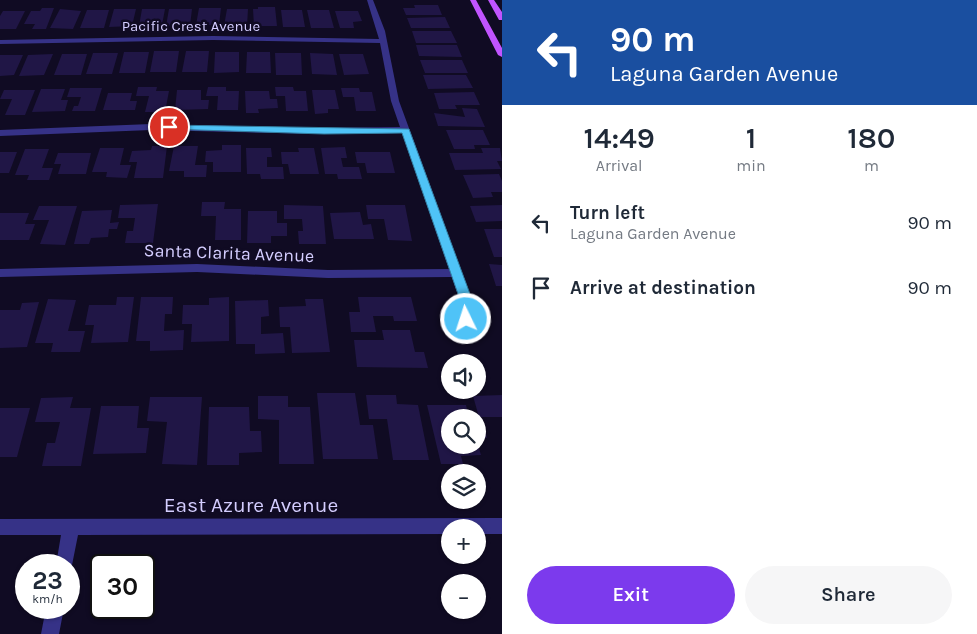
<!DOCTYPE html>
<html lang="en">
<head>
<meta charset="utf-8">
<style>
	:root { --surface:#fff; --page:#f6f6f7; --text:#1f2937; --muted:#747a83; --accent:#7c3aed }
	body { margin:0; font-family:Karla,sans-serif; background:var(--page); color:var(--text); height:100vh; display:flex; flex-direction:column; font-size:19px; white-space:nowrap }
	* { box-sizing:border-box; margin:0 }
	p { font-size:16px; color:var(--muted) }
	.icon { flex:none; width:28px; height:28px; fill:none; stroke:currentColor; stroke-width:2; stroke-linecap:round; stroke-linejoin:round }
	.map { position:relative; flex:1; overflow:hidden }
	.panel { display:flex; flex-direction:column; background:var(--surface); width:475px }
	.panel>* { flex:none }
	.top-card { background:#1a4fa0; color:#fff; overflow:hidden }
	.tools { position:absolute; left:441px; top:354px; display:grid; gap:10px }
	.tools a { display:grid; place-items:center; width:45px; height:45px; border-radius:50%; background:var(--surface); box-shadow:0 1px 4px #0004; font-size:25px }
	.speed { position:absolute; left:15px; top:554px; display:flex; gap:10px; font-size:25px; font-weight:700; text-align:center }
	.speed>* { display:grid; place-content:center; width:65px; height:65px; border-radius:50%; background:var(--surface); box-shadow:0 1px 4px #0004; line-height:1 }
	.speed small { font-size:12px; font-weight:400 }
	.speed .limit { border:2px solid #111; border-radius:8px; background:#fff; color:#111 }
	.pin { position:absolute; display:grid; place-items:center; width:42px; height:42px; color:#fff; margin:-21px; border:2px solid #fff; border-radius:50%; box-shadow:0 1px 5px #0007 }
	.me { position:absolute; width:55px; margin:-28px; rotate:356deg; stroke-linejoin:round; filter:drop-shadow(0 0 4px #0008) }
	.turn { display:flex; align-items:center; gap:18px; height:105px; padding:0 25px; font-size:22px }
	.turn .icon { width:65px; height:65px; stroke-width:2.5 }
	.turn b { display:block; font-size:35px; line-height:42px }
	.eta { display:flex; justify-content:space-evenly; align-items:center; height:85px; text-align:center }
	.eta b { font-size:30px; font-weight:600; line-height:35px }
	.cta { display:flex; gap:10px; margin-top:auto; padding:10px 25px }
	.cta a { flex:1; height:58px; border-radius:30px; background:var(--accent); color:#fff; font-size:20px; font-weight:600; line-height:58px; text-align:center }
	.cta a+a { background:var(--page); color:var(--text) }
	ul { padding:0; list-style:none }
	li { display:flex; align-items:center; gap:15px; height:65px; padding:0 25px }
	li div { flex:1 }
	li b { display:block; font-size:19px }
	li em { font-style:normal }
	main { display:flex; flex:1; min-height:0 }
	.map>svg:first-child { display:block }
	.building { fill:#201646 }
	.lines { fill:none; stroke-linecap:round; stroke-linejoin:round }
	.minor { fill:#363287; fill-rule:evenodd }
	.major { fill:#c154ff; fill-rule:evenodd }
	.route { fill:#4fc3f7; stroke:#337fa1 }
	.labels { text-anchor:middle; stroke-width:5; stroke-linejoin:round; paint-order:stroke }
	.far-street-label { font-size:15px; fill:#d4cdff; stroke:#100b23 }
	.street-label { font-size:18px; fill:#d4cdff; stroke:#100b23 }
	.near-street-label { font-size:21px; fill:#d4cdff; stroke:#100b23 }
</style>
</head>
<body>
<main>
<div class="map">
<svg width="502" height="634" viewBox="0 0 502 634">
	<rect width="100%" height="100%" fill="#100b23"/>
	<!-- building -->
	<path class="building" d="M414 5H438L442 15H406L403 8H415Z
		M258 7H275L277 26H254L253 9H258Z
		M42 8H54L46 29H32L35 24H24L31 11H40Z
		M199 8H221L219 25H196Z
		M60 9 81 11 73 29 50 28Z
		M114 9H136L132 26 109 27Z
		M142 9H165L162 25 139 26Z
		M169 9H192L190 26H166Z
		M227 9H248L247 26H224Z
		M87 10H109L104 28H80Z
		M281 10H302L305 27H283Z
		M307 10H329L334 28H311Z
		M3 11H25L16 29H0V16Z
		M335 11H358L362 21 353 22 354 28H340Z
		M445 17 450 28H411L407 18Z
		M412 31H451L457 43H416Z
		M416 45H457L462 57 419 56Z
		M154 51H179L176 72H150Z
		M186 51H209L207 72H182Z
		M124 52H149L145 73H119Z
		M215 52H239V72L214 73Z
		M247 52H270L271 73H246Z
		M93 53H118L112 74H86Z
		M275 53H301L302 75H276Z
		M310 53 333 54 337 75 312 74Z
		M53 54 44 75 19 76 28 55Z
		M62 54H87L81 75H54Z
		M339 54H363L369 74 344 75Z
		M0 55H23L14 75 0 76Z
		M420 60H462L468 73H425Z
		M423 75H466L473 88 428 89Z
		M138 87H157L156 91H169L165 112H145L149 96H136Z
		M208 87H226V91H239L238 110H217L218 96H206Z
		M275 87H293L294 91H306L308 111H286L285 96H276Z
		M70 88H102L95 111H72L74 106H78L81 97H67Z
		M341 88H359L360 92H372L376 111H356L354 97H343Z
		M41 89H65L61 100H68L65 111 32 112Z
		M4 90H35L25 115H5L12 99H0Z
		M177 90H201V100H209L208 109 175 110Z
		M312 90H335L339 109H328V113L315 114Z
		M245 91H269L270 99H277L278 108 258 109 259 113H246Z
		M474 92 480 105H455L457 109H439L434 93Z
		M108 93H132L130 101H137L135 110H103Z
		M462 108 477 109 485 127 438 126 434 113 465 117Z
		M446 130H483L490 145H474L475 149H454Z
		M222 145H241V172H213V162H205L206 151 222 150Z
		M152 146H167L163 178H134L137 162H129L132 151 151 150Z
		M174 146H198L195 165H207L206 177H184V171H169Z
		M345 147 347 158H341L343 167H359L362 179H338L337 174H325L321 148Z
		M100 148H124L120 165H131L127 178 106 177 107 172H92Z
		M246 148H271L272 157H267V167H283L284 179H261L260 174H247Z
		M298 148H314L319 174H290L288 164H282L281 152H299Z
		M481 148H500L502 161H497L501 169 455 170 449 153H483Z
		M25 149H49L42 168H53L49 180H27L29 175H15Z
		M0 152H17L9 173H0Z
		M355 152H390L395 173H367L365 163H357Z
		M58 153H91L86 174H58L61 164H54Z
		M499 174 502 181V192H491L493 197 473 198 463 175Z
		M202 202H225L224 209H241V240H215L216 216H201Z
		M158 204 153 243H125L127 231H133L135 218H118L120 205Z
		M284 205 323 206 326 244H299L298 231H303L302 219H284Z
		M366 205H405L412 241 388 240 384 219H368Z
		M502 205V221L476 222 470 206Z
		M39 206H77L65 245 40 244 49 220H33Z
		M112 210 110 223 119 222 117 229H109L108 237 91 238 89 244H74L82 211Z
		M248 211H277V223H287V236H271V243H247Z
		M360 212 363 225 371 224 374 239H334L330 213Z
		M0 213H29L25 224H35L29 240H0Z
		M484 229H502V257H494Z
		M489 264 502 265V286H496Z
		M117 297H134L128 342 91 343 94 325H85L89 305H116Z
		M141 297H173L172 314H165L164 331 184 330 183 350 150 351V341H136Z
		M229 297V341L191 342 192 324H182L183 305H209V298Z
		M358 297H411L417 321H394L393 316H373L376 332H351L349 312H360Z
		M48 299 76 300 68 331H85L80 352H51L53 343H35Z
		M305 299H323L330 352 292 353 290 327H280L279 307 306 306Z
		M268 300 269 316 261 317V334L283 333 285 353 255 354V344H236L235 301Z
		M39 302 27 347 0 348V310H20L22 303Z
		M382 330H410L415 352H424L428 368 357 367 354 340H384Z
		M317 393H355L360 425H373L378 459H323Z
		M366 395H396L397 404 418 405 429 460H393L387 419H369Z
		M502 395V417H479L473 396Z
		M258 396H288V407H310L314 464H279V420L258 419Z
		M73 397 70 408H91L81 466H42L47 443H55L60 422H35L41 398Z
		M150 397H202L197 465 162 464 167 422 147 421Z
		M427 405H466L469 418H450V445H478L481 455 461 456 463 464H441Z
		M101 406H139L137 428H149L146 453 93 454Z
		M209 407H249L250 431H261L262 452 239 453V465H207Z
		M0 408H30L17 457H0Z
		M478 429H485L487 438H478Z"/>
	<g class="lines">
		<!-- minor -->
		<path class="minor" d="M367 0H373L385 31 399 101 470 294C472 306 475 323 470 335H460C456 326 460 315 460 306 459 296 455 287 452 277L328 278 197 272 0 277V269L197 264 328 270 449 269 402 133 324 134 151 130 0 136V130L151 124 324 128 400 127 391 101 380 43 213 40 0 44V40L213 36 379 39Z
			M502 518V534H478V528H450V534L78 535 72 565 69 571V565H56L61 535H0V519Z
			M46 608H64L59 634H41Z"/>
		<!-- major -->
		<path class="major" d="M470 0H476L502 48V57L498 55Z
			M488 0H494L502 12V20H499Z"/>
	</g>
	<!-- route -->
	<path class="route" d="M169 125 409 129 470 294 471 319 470 322 466 324 460 319 458 294 402 133 324 134 166 129V126Z"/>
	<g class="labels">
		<!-- far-street labels -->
		<g class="far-street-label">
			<text x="191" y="31">Pacific Crest Avenue</text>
		</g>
		<!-- street labels -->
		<g class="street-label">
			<text transform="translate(229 253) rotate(2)" y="6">Santa Clarita Avenue</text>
		</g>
		<!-- near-street labels -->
		<g class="near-street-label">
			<text x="251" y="512">East Azure Avenue</text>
		</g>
	</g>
</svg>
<div class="tools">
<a><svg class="icon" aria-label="sound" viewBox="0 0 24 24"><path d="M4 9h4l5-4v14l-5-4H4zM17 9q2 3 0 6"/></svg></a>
<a><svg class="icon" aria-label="search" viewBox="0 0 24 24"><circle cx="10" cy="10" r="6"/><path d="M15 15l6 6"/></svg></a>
<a><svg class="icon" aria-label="layers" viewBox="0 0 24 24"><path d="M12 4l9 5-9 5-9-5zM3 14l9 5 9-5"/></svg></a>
<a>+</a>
<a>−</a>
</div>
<div class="speed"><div>23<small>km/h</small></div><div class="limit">30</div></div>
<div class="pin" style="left:169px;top:127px;background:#d93025"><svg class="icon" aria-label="arrive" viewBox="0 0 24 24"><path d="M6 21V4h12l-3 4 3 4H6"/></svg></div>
<svg class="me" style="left:466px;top:319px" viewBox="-20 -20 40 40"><circle r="17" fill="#4fc3f7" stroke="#fff" stroke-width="3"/><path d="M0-11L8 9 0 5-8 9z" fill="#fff"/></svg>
</div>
<section class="panel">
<div class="top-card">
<div class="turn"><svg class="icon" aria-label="left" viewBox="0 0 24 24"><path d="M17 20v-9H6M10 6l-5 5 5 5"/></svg><div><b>90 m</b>Laguna Garden Avenue</div></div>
</div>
<div class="eta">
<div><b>14:49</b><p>Arrival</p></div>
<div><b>1</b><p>min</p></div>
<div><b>180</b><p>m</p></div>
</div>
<ul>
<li><svg class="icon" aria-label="left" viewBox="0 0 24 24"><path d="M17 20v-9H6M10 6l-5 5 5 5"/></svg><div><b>Turn left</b><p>Laguna Garden Avenue</p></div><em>90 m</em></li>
<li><svg class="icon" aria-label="arrive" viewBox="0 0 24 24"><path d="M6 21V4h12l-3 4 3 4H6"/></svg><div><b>Arrive at destination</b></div><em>90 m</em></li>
</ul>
<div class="cta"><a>Exit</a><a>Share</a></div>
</section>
</main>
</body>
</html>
